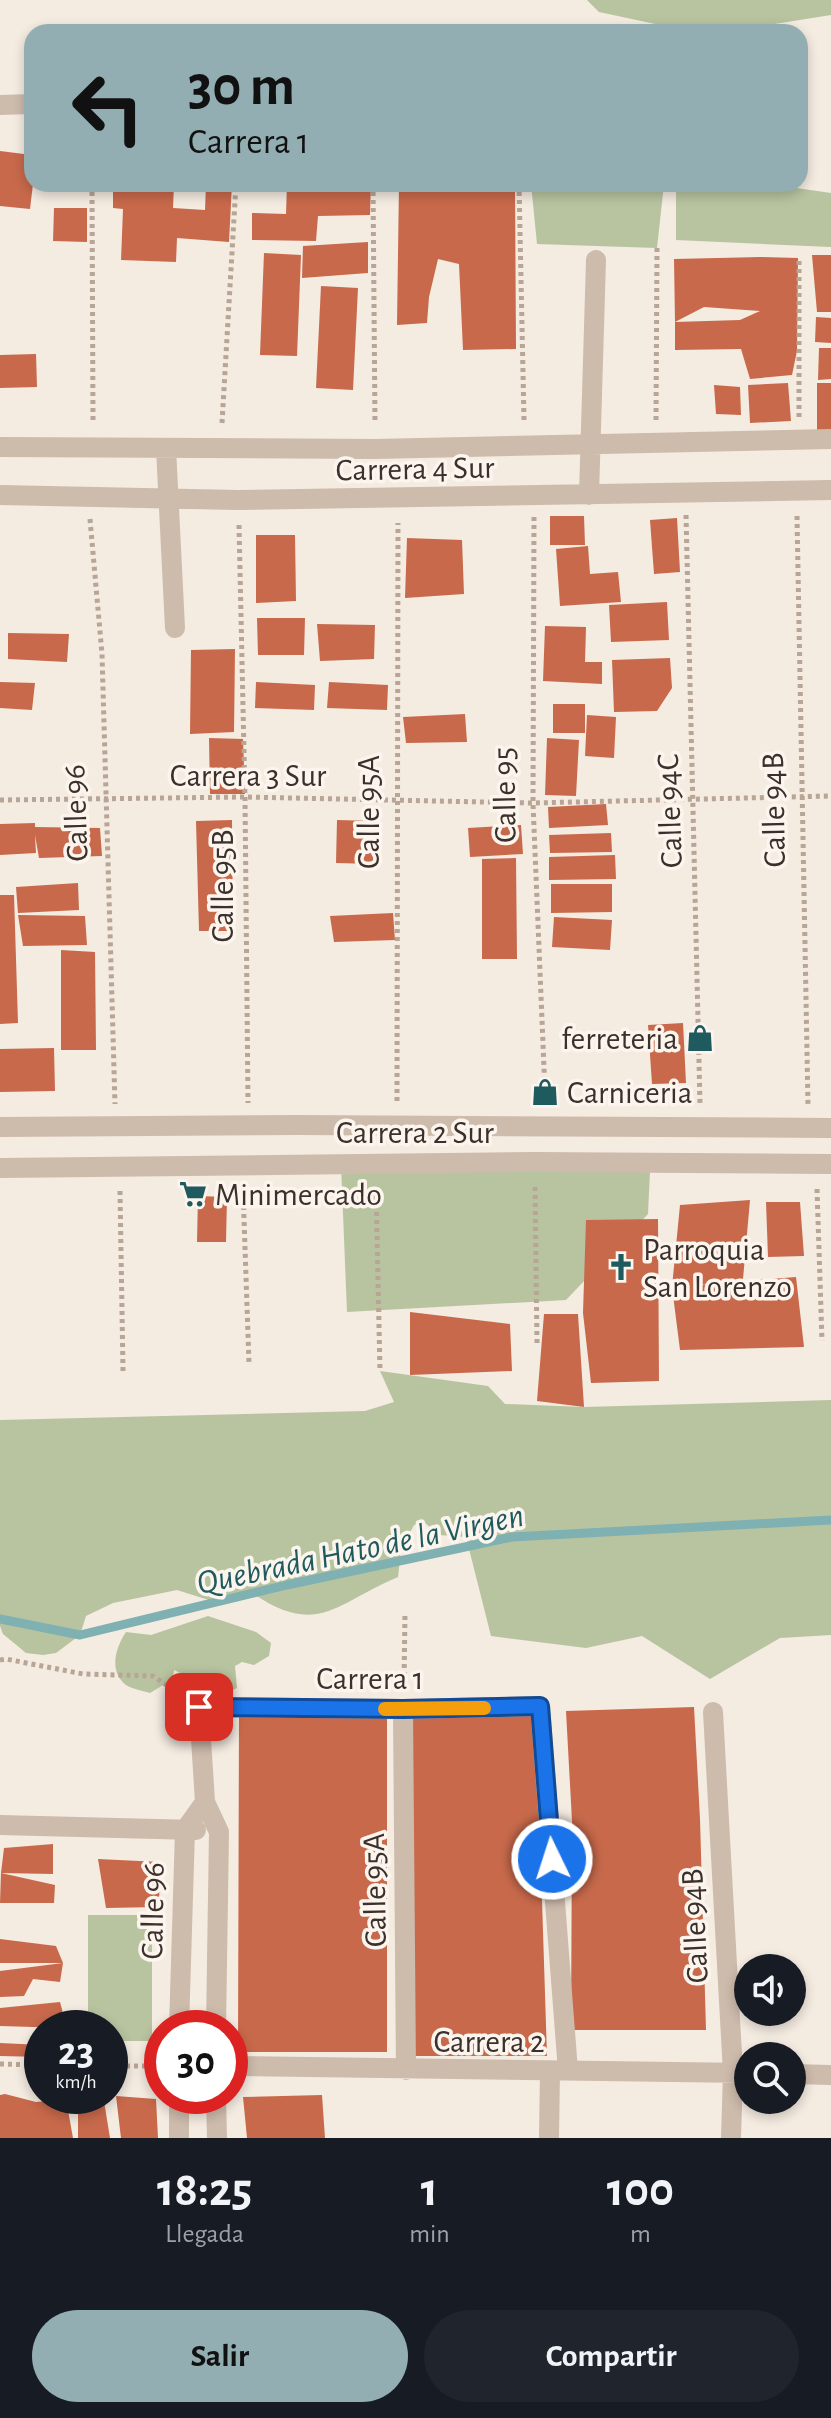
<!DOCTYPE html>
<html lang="es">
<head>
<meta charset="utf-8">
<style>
	:root { --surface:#171b24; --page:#20242c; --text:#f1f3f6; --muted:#9ea1a6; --accent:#92aeb2 }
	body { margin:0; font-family:"Alegreya Sans",sans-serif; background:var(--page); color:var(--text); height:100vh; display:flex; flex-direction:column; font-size:30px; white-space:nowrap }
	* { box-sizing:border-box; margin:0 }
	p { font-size:26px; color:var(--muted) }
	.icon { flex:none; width:44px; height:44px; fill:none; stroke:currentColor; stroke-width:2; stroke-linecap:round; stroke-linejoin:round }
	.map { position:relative; height:2138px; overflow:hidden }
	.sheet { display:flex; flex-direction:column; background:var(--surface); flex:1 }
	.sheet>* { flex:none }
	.banner { position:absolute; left:24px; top:24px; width:784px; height:168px; border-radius:24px; box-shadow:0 4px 12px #0003; background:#92aeb2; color:#111; overflow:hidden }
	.controls { position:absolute; left:734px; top:1954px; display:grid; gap:16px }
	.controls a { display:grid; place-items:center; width:72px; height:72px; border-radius:50%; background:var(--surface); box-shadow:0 4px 12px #0003; font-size:40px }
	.speed { position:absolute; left:24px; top:2010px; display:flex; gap:16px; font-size:40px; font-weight:700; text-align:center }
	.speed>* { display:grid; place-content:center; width:104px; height:104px; border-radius:50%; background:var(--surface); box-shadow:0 4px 12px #0003; line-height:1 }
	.speed small { font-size:20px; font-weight:400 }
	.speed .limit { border:12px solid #d22; background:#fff; color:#111 }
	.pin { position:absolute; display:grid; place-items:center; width:68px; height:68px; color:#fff; margin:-34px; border-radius:16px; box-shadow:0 4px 12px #0006 }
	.me { position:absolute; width:88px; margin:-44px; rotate:356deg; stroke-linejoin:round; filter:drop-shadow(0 0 6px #0008) }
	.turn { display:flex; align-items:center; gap:28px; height:168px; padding:0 32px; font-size:36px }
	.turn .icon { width:104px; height:104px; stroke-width:2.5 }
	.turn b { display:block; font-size:56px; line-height:68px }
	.eta { display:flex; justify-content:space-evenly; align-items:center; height:136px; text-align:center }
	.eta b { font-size:48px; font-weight:600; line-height:56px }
	.cta { display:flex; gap:16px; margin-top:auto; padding:16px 32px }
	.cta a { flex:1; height:92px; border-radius:48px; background:var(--accent); color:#111; font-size:32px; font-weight:600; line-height:92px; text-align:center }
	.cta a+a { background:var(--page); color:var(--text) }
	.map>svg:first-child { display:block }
	.green { fill:#b8c4a0 }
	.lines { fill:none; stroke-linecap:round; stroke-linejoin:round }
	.stream { stroke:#7fb0b2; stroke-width:9 }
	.building { fill:#c8694b }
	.path { stroke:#b9a596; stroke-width:5; stroke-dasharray:4 4; stroke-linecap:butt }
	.minor { stroke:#cdbbac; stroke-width:20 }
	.route-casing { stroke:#114b97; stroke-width:20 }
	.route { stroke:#1a73e8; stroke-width:14 }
	.slow { stroke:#f59e0b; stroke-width:14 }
	.labels { text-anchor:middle; stroke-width:7; stroke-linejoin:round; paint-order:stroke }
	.street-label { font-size:32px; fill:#3b302b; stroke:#fbf5ee }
	.poi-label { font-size:32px; fill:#3b302b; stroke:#fbf5ee; text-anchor:start }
	.water-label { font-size:34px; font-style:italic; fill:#1f5a5e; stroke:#fbf5ee }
</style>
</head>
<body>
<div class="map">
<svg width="831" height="2138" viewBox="0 0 831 2138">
	<rect width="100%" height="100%" fill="#f4ebe1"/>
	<!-- green -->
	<path class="green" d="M587 0H831V15L755 27 688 31 599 12Z
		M531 184H664L657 248 537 244Z
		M676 184H769L831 193V247L676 240Z
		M341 1164 650 1171 648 1214 566 1300 347 1312Z
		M380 1371 488 1386 505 1404 584 1407 831 1400V1635L780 1638 710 1679 642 1636 586 1648 491 1636 466 1537 439 1535 425 1523 414 1525 401 1550 398 1577C336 1603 318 1638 252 1593L215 1602 177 1590 113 1603 86 1616 80 1635 56 1653 43 1655 26 1653 3 1634 0 1626V1420L365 1411 394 1402Z
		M208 1616 256 1632 271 1643 269 1656 254 1665 242 1662 235 1666 237 1688 214 1699C199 1691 190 1676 174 1670L173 1679 150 1693C144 1691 132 1689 126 1685 108 1671 116 1647 126 1632L151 1635Z
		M88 1915H152V2041H110V2028H88Z"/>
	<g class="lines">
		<!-- stream -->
		<path class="stream" d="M0 1619 80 1635 287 1585 512 1537 831 1520"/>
	</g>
	<!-- building -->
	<path class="building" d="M0 151 32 155 33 184 30 209 0 206Z
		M113 184H174L173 208 205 210 206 184H232L229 242 177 238 176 262 121 260 123 209 113 208Z
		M287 184H371L370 215 318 216 316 241 252 240V213L286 214Z
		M399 184H515L516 349 463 350 459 264 438 259 429 297 427 323 397 325Z
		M54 208H87V242L53 241Z
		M368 242V273L302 278 303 246Z
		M264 253 301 255 297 356 260 355Z
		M812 255H831V312H817Z
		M761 257 798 258 797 351 792 375 750 379 741 349 675 350V322L740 320 760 311 704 307 675 322 674 259Z
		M321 286 358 288 353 390 316 388Z
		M816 317 831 318V343L815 342Z
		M819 348H831V379L818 380Z
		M36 354 37 387 0 388V355Z
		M788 383 791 421 750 423 748 385Z
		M817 383H831V435H817Z
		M714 385 740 387 741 415 716 414Z
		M550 516H584L585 545H550Z
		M677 518 680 572 654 574 650 520Z
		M256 535H295L296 601 256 603Z
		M407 538 462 540 464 594 405 598Z
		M588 546 590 574 618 572 621 602 560 606 556 549Z
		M667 602 669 640 611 642 609 605Z
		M257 618H305L304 655H258Z
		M317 624 375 625 374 659 320 661Z
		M545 626 586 627 585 662H602V684L543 681Z
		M8 633 69 634 67 662 8 659Z
		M235 649 234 732 190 734 191 650Z
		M670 658 672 688 657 711 614 712 612 660Z
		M0 682 35 683 32 710 0 708Z
		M256 682 315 685 314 710 255 708Z
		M329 682 388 685 387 710 327 708Z
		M553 704H585V733H553Z
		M465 714 467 742 406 743 403 717Z
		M587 715 616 717 614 758 585 756Z
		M209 738 243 739 245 794H210Z
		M547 738 579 740 576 796 545 795Z
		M606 804 608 825 549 828 548 807Z
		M232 820 233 931H199L196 821Z
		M337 820 374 821 373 864 336 863Z
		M35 823V827L100 828 102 856 39 858 35 835 36 853 0 855V824Z
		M521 825 523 854 470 857 468 828Z
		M611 833 612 852 550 853 549 835Z
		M615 855 616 879 549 880V857Z
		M516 858 517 959H482V859Z
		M78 883 79 910 18 913 16 887Z
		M551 884H612V912L551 913Z
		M0 895H14L18 1023 0 1024Z
		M393 913 395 940 334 942 330 916Z
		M18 915 85 916 87 945 23 946Z
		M554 917 612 920 610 950 552 947Z
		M61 950 95 952 96 1050H61Z
		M683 1023 686 1083 652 1084 648 1025Z
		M54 1048 55 1091 0 1092V1049Z
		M198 1196 227 1197 226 1242H197Z
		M750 1200 743 1279 696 1285 796 1277 804 1347 680 1350 672 1287 680 1205Z
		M766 1202H800L804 1256 768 1257Z
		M658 1219 659 1381 591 1383 583 1313 586 1220Z
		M410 1312 510 1324 512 1371 410 1375Z
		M544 1314H578L584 1407 537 1401Z
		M694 1707 700 1819 706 2030H571L572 1821 566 1711Z
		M239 1711 387 1713V2052H238Z
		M536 1713 547 2056H412L413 1714Z
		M53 1844V1874L1 1873 55 1885 54 1903H0L1 1873 4 1848Z
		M98 1859 160 1862 159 1907 106 1908Z
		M0 1939 56 1946 63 1963H0Z
		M63 1963 60 1982 33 1979 24 1996 0 1997V1971Z
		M60 2002 67 2028 0 2026V2008Z
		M0 2043 42 2045V2057L0 2056Z
		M5 2094 36 2102 66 2099 73 2138H0V2095Z
		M322 2095 325 2138H247L243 2097Z
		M116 2096 156 2099 158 2138H121Z
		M78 2100 104 2101 110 2138H78Z"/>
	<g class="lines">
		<!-- path -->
		<path class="path" d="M92 184 93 423
			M373 184 375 424
			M519 184 524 420
			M799 417V257
			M656 420 657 248
			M222 423 236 184
			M686 515 700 1104
			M797 516 808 1105
			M534 517 533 803 545 1092
			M90 519 102 654 115 1104
			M239 525 245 797 248 1103
			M0 800 245 797 533 803 831 796
			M397 1101 398 523
			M535 1187 537 1343
			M376 1188 380 1371
			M817 1189 822 1341
			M243 1190 249 1363
			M120 1191 123 1371
			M0 1660 6 1659 83 1674 153 1676 180 1694
			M404 1684 405 1612
			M0 2064 42 2065
			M110 2066H162"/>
		<!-- minor -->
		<path class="minor" d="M0 105 32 104
			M0 447 375 449 831 439
			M166 448 175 628
			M0 495 238 500 831 490
			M589 495 596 260
			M0 1127 297 1125 831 1128
			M0 1168 535 1162 831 1164
			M403 1709 406 2070
			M713 1712 733 2073 731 2138
			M0 1825 196 1830
			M179 2028 185 1830 205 1802
			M216 2028 219 1832 205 1802 199 1707 403 1709 540 1706 568 2071
			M230 2066 748 2073
			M792 2074 831 2075
			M179 2096V2138
			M216 2096 217 2138
			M549 2138 550 2071"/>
	</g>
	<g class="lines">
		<!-- route casing -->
		<g class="route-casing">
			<path id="route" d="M199 1707 403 1709 540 1706 552 1859"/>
		</g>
		<!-- route -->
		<use href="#route" class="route"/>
		<!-- slow -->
		<path class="slow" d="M385 1709 484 1708"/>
	</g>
	<!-- icons -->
	<defs>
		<g id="shop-bare" transform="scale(2.16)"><path d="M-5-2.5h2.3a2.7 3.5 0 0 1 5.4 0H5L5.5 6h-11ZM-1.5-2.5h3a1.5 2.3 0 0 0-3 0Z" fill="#1f5a5e" stroke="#fbf5ee" stroke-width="2.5" paint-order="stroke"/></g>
		<g id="supermarket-bare" transform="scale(2.16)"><path d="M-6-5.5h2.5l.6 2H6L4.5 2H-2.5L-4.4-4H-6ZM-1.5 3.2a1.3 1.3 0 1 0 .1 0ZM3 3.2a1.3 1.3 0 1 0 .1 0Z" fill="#1f5a5e" stroke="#fbf5ee" stroke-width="2.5" paint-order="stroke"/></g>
		<g id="church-bare" transform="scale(2.16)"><path d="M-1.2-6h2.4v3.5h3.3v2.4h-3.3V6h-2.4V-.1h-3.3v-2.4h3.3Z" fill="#1f5a5e" stroke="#fbf5ee" stroke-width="2.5" paint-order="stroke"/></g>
	</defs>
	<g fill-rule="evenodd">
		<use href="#shop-bare" x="700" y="1038"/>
		<use href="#shop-bare" x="545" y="1092"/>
		<use href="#supermarket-bare" x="193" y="1194"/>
		<use href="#church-bare" x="621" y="1267"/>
	</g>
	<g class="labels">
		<!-- street labels -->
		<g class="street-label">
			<text transform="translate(415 468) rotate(-1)" y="11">Carrera 4 Sur</text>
			<text x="248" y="786">Carrera 3 Sur</text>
			<text transform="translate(504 795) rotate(-91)" y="11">Calle 95</text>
			<text transform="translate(773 810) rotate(-91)" y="11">Calle 94B</text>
			<text transform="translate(669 811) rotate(-92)" y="11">Calle 94C</text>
			<text transform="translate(368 812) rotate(-90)" y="11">Calle 95A</text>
			<text transform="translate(75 813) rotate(-92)" y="11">Calle 96</text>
			<text transform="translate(222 886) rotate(-90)" y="11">Calle 95B</text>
			<text x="415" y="1143">Carrera 2 Sur</text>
			<text x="370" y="1689">Carrera 1</text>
			<text transform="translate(374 1890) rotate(-91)" y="11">Calle 95A</text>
			<text transform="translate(152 1911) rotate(-89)" y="11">Calle 96</text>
			<text transform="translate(694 1926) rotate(-93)" y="11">Calle 94B</text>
			<text x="489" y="2052">Carrera 2</text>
		</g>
		<!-- poi labels -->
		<g class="poi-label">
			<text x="678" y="1049" text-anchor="end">ferreteria</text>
			<text x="567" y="1103">Carniceria</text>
			<text x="215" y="1205">Minimercado</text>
			<text x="643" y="1260">Parroquia<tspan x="643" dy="37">San Lorenzo</tspan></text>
		</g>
		<!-- water labels -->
		<g class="water-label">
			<text transform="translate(360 1548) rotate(-12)" y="12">Quebrada Hato de la Virgen</text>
		</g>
	</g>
</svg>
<div class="controls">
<a><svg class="icon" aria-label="sound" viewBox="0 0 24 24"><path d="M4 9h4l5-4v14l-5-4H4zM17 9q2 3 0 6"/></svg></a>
<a><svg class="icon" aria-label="search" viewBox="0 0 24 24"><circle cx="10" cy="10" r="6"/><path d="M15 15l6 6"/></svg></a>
</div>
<div class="speed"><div>23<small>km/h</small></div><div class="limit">30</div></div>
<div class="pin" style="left:199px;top:1707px;background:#d93025"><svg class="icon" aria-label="arrive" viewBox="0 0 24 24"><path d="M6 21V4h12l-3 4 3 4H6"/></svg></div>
<svg class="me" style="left:552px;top:1859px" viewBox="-20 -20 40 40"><circle r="17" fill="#1a73e8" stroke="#fff" stroke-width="3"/><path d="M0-11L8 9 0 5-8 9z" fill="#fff"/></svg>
<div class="banner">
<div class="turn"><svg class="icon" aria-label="left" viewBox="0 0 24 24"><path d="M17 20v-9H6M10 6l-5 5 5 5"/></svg><div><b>30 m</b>Carrera 1</div></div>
</div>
</div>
<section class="sheet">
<div class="eta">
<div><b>18:25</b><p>Llegada</p></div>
<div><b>1</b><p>min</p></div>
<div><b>100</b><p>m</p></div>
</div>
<div class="cta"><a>Salir</a><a>Compartir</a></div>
</section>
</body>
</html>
